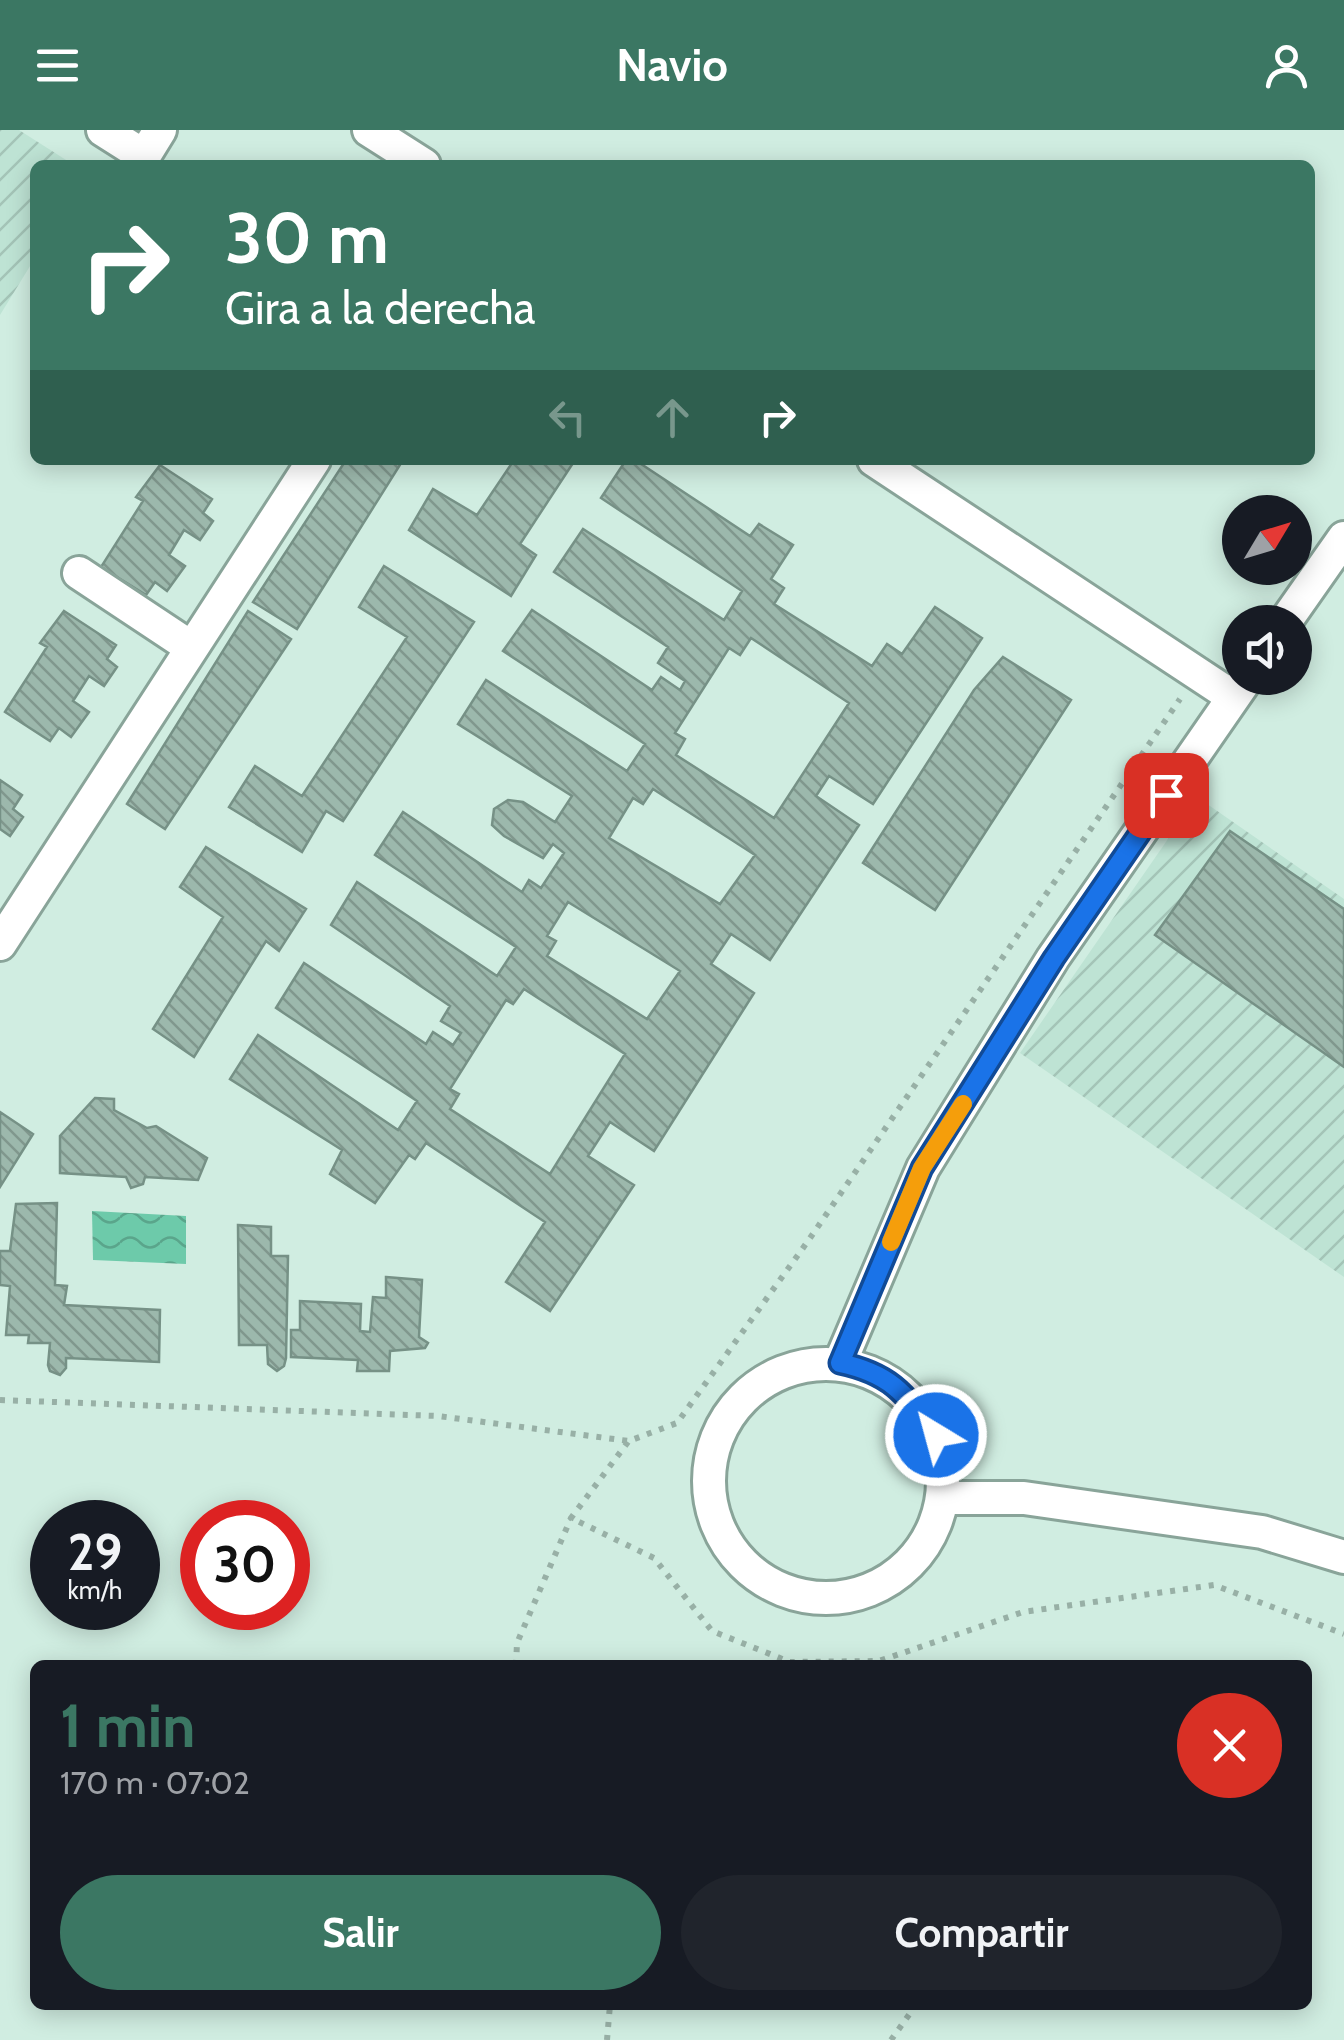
<!DOCTYPE html>
<html lang="es">
<head>
<meta charset="utf-8">
<style>
	:root { --surface:#171b24; --page:#20242c; --text:#f1f3f6; --muted:#9ea1a6; --accent:#3b7763 }
	body { margin:0; font-family:Cabin,sans-serif; background:var(--page); color:var(--text); height:100vh; display:flex; flex-direction:column; font-size:38px; white-space:nowrap }
	* { box-sizing:border-box; margin:0 }
	p { font-size:32px; color:var(--muted) }
	.icon { flex:none; width:55px; height:55px; fill:none; stroke:currentColor; stroke-width:2; stroke-linecap:round; stroke-linejoin:round }
	.map { position:relative; flex:1; overflow:hidden }
	.panel { position:absolute; left:30px; top:1530px; width:1282px; height:350px; display:flex; flex-direction:column; background:var(--surface); border-radius:15px; box-shadow:0 5px 25px #0003 }
	.panel>* { flex:none }
	.banner { position:absolute; left:30px; top:30px; width:1285px; height:305px; border-radius:15px; box-shadow:0 5px 25px #0003; background:#3b7763; color:#fff; overflow:hidden }
	.needle { width:65px; rotate:52deg }
	.tools { position:absolute; left:1222px; top:365px; display:grid; gap:20px }
	.tools a { display:grid; place-items:center; width:90px; height:90px; border-radius:50%; background:var(--surface); box-shadow:0 5px 25px #0003; font-size:50px }
	.speed { position:absolute; left:30px; top:1370px; display:flex; gap:20px; font-size:50px; font-weight:700; text-align:center }
	.speed>* { display:grid; place-content:center; width:130px; height:130px; border-radius:50%; background:var(--surface); box-shadow:0 5px 25px #0003; line-height:1 }
	.speed small { font-size:25px; font-weight:400 }
	.speed .limit { border:15px solid #d22; background:#fff; color:#111 }
	.pin { position:absolute; display:grid; place-items:center; width:85px; height:85px; color:#fff; margin:-42px; border-radius:20px; box-shadow:0 5px 15px #0006 }
	.me { position:absolute; width:110px; margin:-55px; rotate:323deg; stroke-linejoin:round; filter:drop-shadow(0 0 8px #0008) }
	.turn { display:flex; align-items:center; gap:35px; height:210px; padding:0 30px; font-size:45px }
	.turn .icon { width:130px; height:130px; stroke-width:2.5 }
	.turn b { display:block; font-size:70px; line-height:85px }
	.lanes { display:flex; align-items:center; height:95px; padding:0 30px; background:#0003; justify-content:center; gap:50px; direction:ltr }
	.lanes .off { opacity:.35 }
	.round { display:grid; place-items:center; flex:none; width:105px; height:105px; border-radius:52px; background:var(--page) }
	.headline { display:flex; align-items:center; justify-content:space-between; height:170px; padding:0 30px }
	h1 { font-size:60px; font-weight:700; line-height:75px; color:var(--accent) }
	.primary-button { display:flex; gap:20px; margin-top:auto; padding:20px 30px }
	.primary-button a { flex:1; height:115px; border-radius:60px; background:var(--accent); color:#fff; font-size:40px; font-weight:700; line-height:115px; text-align:center }
	.primary-button a+a { background:var(--page); color:var(--text) }
	header { display:flex; justify-content:space-between; align-items:center; height:130px; padding:0 30px; background:var(--accent); color:#fff; font-size:45px; font-weight:700 }
	.map>svg:first-child { display:block }
	.industrial { fill:url(#industrial-furrows) }
	.water { fill:url(#water-waves) }
	.building { fill:url(#building-back-hatch); stroke:#769186; stroke-width:2.5; fill-rule:evenodd }
	.lines { fill:none; stroke-linecap:round; stroke-linejoin:round }
	.minor-casing { stroke:#89a499; stroke-width:38 }
	.path { stroke:#98b0a6; stroke-width:6; stroke-dasharray:5 8; stroke-linecap:butt }
	.minor { stroke:#fff; stroke-width:32 }
	.route-casing { stroke:#114b97; stroke-width:25 }
	.route { stroke:#1a73e8; stroke-width:18 }
	.slow { stroke:#f59e0b; stroke-width:18 }
</style>
</head>
<body>
<header><svg class="icon" aria-label="menu" viewBox="0 0 24 24"><path d="M4 6h16M4 12h16M4 18h16"/></svg>Navio<svg class="icon" aria-label="person" viewBox="0 0 24 24"><circle cx="12" cy="8" r="4"/><path d="M4 21q1-7 8-7t8 7"/></svg></header>
<div class="map">
<svg width="1344" height="1910" viewBox="0 0 1344 1910">
	<defs>
		<pattern id="industrial-furrows" width="10" height="10" patternUnits="userSpaceOnUse" patternTransform="scale(2.5)"><rect width="10" height="10" fill="#bee3d4"/><path d="M-1 1l2-2M0 10L10 0M9 11l2-2" fill="none" stroke="#a4c4b7"/></pattern>
		<pattern id="water-waves" width="16" height="10" patternUnits="userSpaceOnUse" patternTransform="scale(2.5)"><rect width="16" height="10" fill="#6dcaaa"/><path d="M0 5q4-4 8 0t8 0" fill="none" stroke="#5aa58b"/></pattern>
		<pattern id="building-back-hatch" width="6" height="6" patternUnits="userSpaceOnUse" patternTransform="scale(2.5)"><rect width="6" height="6" fill="#9cb8ac"/><path d="M-1 5l2 2M0 0l6 6M5-1l2 2" fill="none" stroke="#80978d"/></pattern>
	</defs>
	<rect width="100%" height="100%" fill="#d0ede1"/>
	<!-- industrial -->
	<path class="industrial" d="M0 0H19L74 35H35V128L0 185Z
		M1197 667 1344 769V1147L1020 923Z"/>
	<!-- water -->
	<path class="water" d="M92 1081 186 1086V1134L93 1130Z"/>
	<!-- building -->
	<path class="building" d="M346 330H403L297 499 253 472Z
		M514 330H575L520 414 536 425 511 466 409 400 433 359 477 385Z
		M626 330H635L750 406 759 394 793 415 771 449 784 458 774 474 872 536 887 514 902 524 935 477 982 508 873 674 829 646 816 666 859 695 770 830 731 804 711 834 754 863 654 1021 610 992 588 1026 634 1055 550 1181 506 1152 545 1092 426 1013 415 1029 409 1025 375 1073 330 1044 342 1020 230 949 258 905 398 1000 417 971 276 878 304 833 426 914 433 902 453 915 461 903 441 891 450 876 331 795 357 752 497 846 516 817 375 725 403 682 522 762 529 750 541 758 564 723 553 714 543 728 504 706 492 695 494 679 508 670 523 672 555 692 572 666 458 594 486 550 627 641 645 614 503 521 532 480 652 560 661 547 680 560 685 551 658 533 668 517 554 442 583 399 724 490 742 461 601 368ZM751 508 849 573 774 688 676 625 685 609 675 603 729 518 740 525ZM653 659 755 725 720 774 609 708 633 668 643 674ZM568 772 680 841 647 889 547 826 556 811 547 806ZM524 859 625 924 550 1044 450 979 459 964 450 959 506 870 513 874Z
		M160 335 212 369 203 383 213 391 200 410 184 400 169 425 185 436 167 461 155 452 146 465 101 437 143 371 136 367Z
		M384 436 474 492 343 691 326 681 302 722 229 677 255 636 302 666 407 507 359 477Z
		M64 481 116 515 107 529 117 537 104 556 89 546 73 571 89 582 71 607 59 598 50 611 5 582 47 517 40 513Z
		M248 481 291 509 165 699 127 674Z
		M1003 527 1071 570 935 780 863 733 974 560Z
		M0 650 22 665 13 679 23 687 10 706 0 699Z
		M1230 701 1344 779V937L1155 805Z
		M206 717 306 779 279 821 266 811 194 927 153 899 223 787 180 757Z
		M95 968 114 969V980L147 998 156 996 207 1028 198 1050 145 1047 143 1054 131 1058 126 1047 60 1043V1006Z
		M0 982 33 1004 0 1057Z
		M57 1073 55 1155 67 1156 64 1175 160 1180 159 1232 66 1228V1238L60 1245 50 1241 48 1235 50 1213H28L29 1205H6L10 1156 0 1155V1121H10L16 1074Z
		M238 1095 271 1097V1126H288L286 1228 284 1236 277 1241 268 1234 267 1215H239Z
		M386 1147 422 1150 419 1207 428 1213 425 1218 390 1221 389 1241H357L358 1230 291 1227V1200H300V1171L361 1174 360 1201 370 1202 373 1167 386 1168Z"/>
	<g class="lines">
		<!-- minor casing -->
		<g class="minor-casing">
			<path id="minor" d="M103 0 144 26 160 0
				M369 0 424 35
				M874 330 1233 567
				M79 443 192 518
				M1285 492 1344 408
				M0 814 314 330
				M840 1233 923 1038 1053 828 1247 548
				M709 1351a117 117 0 1 1 234 0a117 117 0 1 1-234 0Z
				M944 1368H1024L1262 1402 1344 1427"/>
		</g>
		<!-- path -->
		<path class="path" d="M0 1270 438 1286 629 1311 677 1293 808 1111 1180 569
			M628 1312 571 1388 654 1428 712 1501 790 1532 879 1531 1023 1482 1214 1455 1344 1504
			M516 1535 517 1513 571 1388
			M607 1910 610 1875
			M891 1910 916 1875"/>
		<!-- minor -->
		<use href="#minor" class="minor"/>
	</g>
	<g class="lines">
		<!-- route casing -->
		<g class="route-casing">
			<path id="route" d="M936 1305C905 1264 892 1244 840 1233L922 1038 1054 828 1166 665"/>
		</g>
		<!-- route -->
		<use href="#route" class="route"/>
		<!-- slow -->
		<path class="slow" d="M891 1112 922 1038 963 974"/>
	</g>
</svg>
<div class="tools">
<a><svg class="needle" viewBox="-14 -14 28 28"><path d="M0-13l5 13h-10z" fill="#e53935"/><path d="M0 13l5-13h-10z" fill="#9ea1a6"/></svg></a>
<a><svg class="icon" aria-label="sound" viewBox="0 0 24 24"><path d="M4 9h4l5-4v14l-5-4H4zM17 9q2 3 0 6"/></svg></a>
</div>
<div class="speed"><div>29<small>km/h</small></div><div class="limit">30</div></div>
<div class="pin" style="left:1166px;top:665px;background:#d93025"><svg class="icon" aria-label="arrive" viewBox="0 0 24 24"><path d="M6 21V4h12l-3 4 3 4H6"/></svg></div>
<svg class="me" style="left:936px;top:1305px" viewBox="-20 -20 40 40"><circle r="17" fill="#1a73e8" stroke="#fff" stroke-width="3"/><path d="M0-11L8 9 0 5-8 9z" fill="#fff"/></svg>
<div class="banner">
<div class="turn"><svg class="icon" aria-label="right" viewBox="0 0 24 24"><path d="M7 20v-9h11M14 6l5 5-5 5"/></svg><div><b>30 m</b>Gira a la derecha</div></div>
<div class="lanes"><svg class="icon off" aria-label="left" viewBox="0 0 24 24"><path d="M17 20v-9H6M10 6l-5 5 5 5"/></svg><svg class="icon off" aria-label="ahead" viewBox="0 0 24 24"><path d="M12 20V5M6 11l6-6 6 6"/></svg><svg class="icon" aria-label="right" viewBox="0 0 24 24"><path d="M7 20v-9h11M14 6l5 5-5 5"/></svg></div>
</div>
<section class="panel">
<div class="headline"><div><h1>1 min</h1><p>170 m · 07:02</p></div><a class="round" style="background:#d93025;color:#fff"><svg class="icon" aria-label="close" viewBox="0 0 24 24"><path d="M6 6l12 12M18 6L6 18"/></svg></a></div>
<div class="primary-button"><a>Salir</a><a>Compartir</a></div>
</section>
</div>
</body>
</html>
